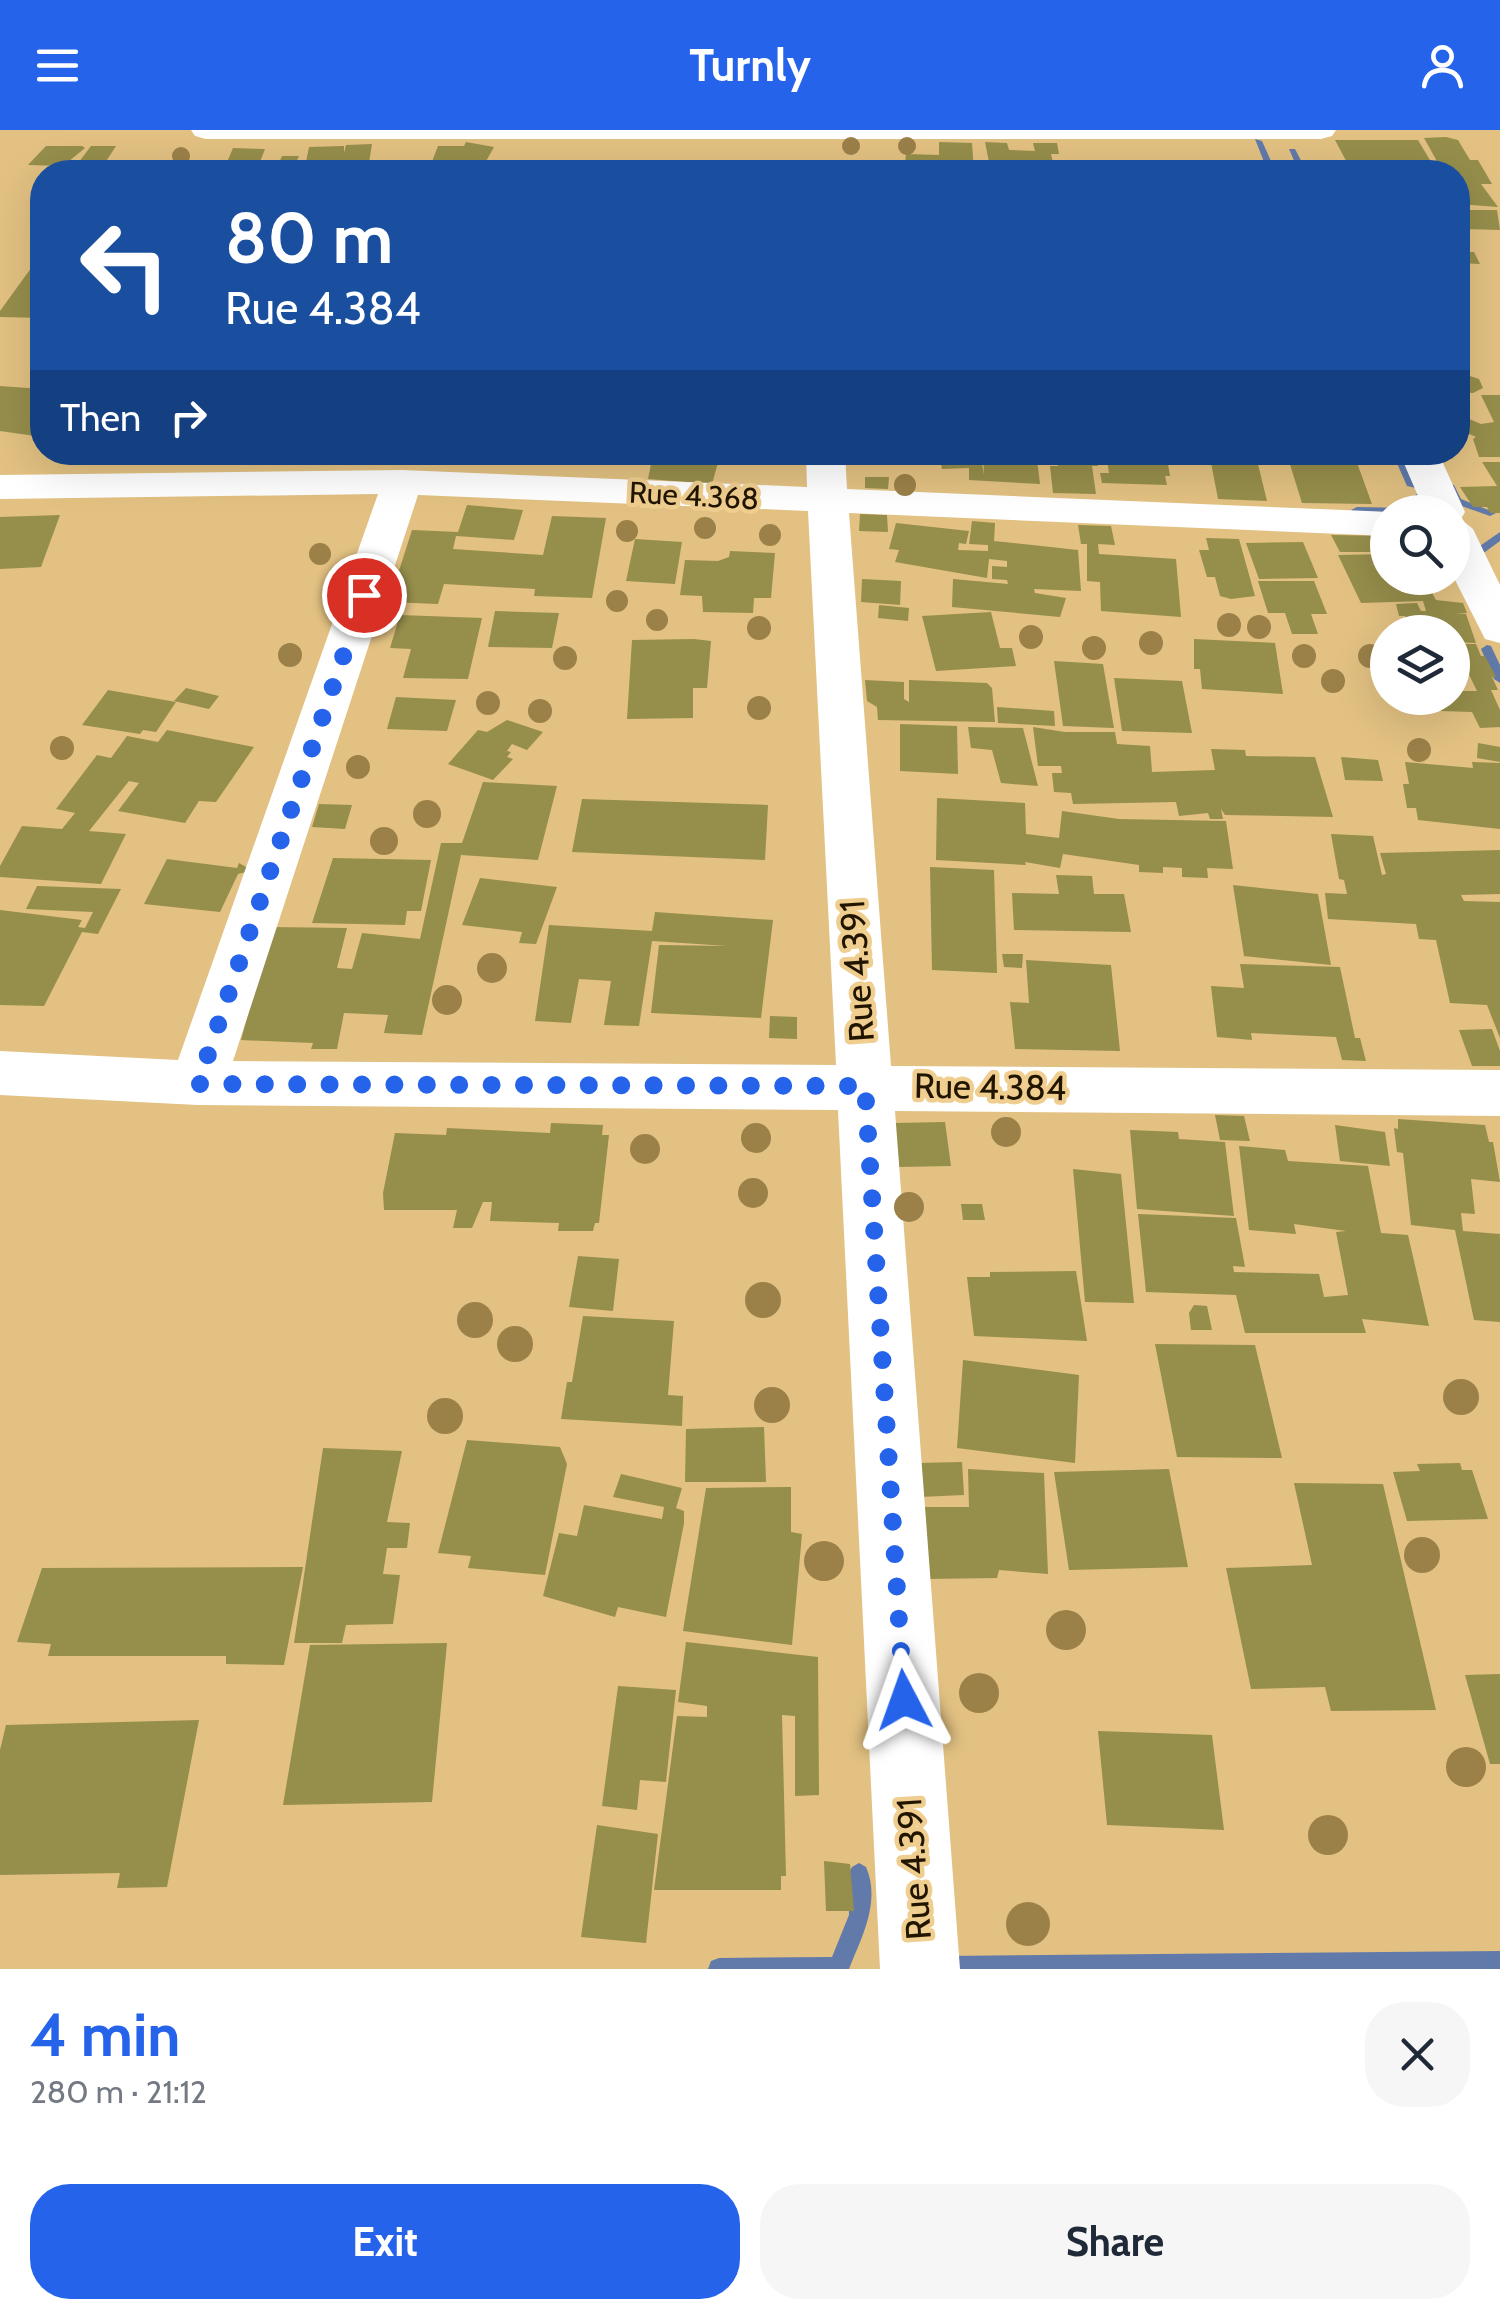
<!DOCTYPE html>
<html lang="en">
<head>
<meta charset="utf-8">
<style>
	:root { --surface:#fff; --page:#f6f6f7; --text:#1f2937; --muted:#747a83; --accent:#2563eb }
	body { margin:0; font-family:Cabin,sans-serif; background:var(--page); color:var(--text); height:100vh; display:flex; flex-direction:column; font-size:38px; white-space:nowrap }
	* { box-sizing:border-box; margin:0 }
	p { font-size:32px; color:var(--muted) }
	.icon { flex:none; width:55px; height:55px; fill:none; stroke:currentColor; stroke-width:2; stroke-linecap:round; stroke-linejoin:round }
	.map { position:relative; height:1839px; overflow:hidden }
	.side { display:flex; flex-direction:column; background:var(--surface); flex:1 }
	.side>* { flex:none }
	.hud { position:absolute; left:30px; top:30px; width:1440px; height:305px; border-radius:40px; box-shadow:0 10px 40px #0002; background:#1a4fa0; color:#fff; overflow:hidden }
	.tools { position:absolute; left:1370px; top:365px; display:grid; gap:20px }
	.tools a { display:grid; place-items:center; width:100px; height:100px; border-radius:50%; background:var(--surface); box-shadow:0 10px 40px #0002; font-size:50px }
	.pin { position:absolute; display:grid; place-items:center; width:85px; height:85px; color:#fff; margin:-42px; border:5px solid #fff; border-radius:50%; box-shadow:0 2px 10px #0007 }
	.me { position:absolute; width:110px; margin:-55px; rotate:356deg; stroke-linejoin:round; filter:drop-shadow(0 0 8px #0008) }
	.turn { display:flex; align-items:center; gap:35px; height:210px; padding:0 30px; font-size:45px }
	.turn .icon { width:130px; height:130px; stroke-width:2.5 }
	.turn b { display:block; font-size:70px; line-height:85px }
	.then { display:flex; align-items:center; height:95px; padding:0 30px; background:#0003; gap:20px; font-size:38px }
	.round { display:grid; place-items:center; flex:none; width:105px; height:105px; border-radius:40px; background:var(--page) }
	.head { display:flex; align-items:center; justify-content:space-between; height:170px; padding:0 30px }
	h1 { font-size:60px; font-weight:700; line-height:75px; color:var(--accent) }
	.cta { display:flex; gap:20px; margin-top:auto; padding:20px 30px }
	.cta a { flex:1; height:115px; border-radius:40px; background:var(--accent); color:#fff; font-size:40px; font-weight:700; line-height:115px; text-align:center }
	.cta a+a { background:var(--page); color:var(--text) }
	header { display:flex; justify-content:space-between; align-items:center; height:130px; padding:0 30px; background:var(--accent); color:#fff; font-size:45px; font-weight:700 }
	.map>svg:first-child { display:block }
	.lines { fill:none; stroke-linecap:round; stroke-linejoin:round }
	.stream { fill:#627aa9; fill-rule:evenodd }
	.building { fill:#968e4b }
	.minor { fill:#fff; fill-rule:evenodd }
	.tree { fill:#9b8048 }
	.route { stroke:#2563eb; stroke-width:18; stroke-dasharray:0 32.4 }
	.labels { text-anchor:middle; stroke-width:9; stroke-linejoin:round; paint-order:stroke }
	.far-street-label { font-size:30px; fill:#211500; stroke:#efce8f }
	.street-label { font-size:35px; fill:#211500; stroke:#efce8f }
</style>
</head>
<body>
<header><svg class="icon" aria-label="menu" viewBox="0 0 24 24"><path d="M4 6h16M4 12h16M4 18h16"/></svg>Turnly<svg class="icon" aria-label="person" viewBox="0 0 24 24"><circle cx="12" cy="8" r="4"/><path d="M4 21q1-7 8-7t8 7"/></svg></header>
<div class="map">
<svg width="1500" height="1839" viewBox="0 0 1500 1839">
	<rect width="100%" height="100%" fill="#e2c182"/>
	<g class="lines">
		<!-- stream -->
		<path class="stream" d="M1255 9 1262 11 1276 42H1268Z
			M1289 19H1295L1307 42H1299Z
			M1392 322H1403L1417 356 1416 358 1407 356Z
			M1450 354 1454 355 1461 369 1496 383 1490 386 1453 373 1445 357Z
			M1417 364 1422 367 1416 382 1357 383 1351 380 1357 377 1408 378 1412 367Z
			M1500 402V411L1485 422H1477V418Z
			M1487 515 1491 516 1500 535V553L1494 549 1481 519Z
			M859 1733 866 1737C881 1771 862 1807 849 1839H708L711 1831 719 1828 832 1827 849 1785 848 1744 852 1737Z
			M1500 1821V1839H935L934 1837 937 1829 945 1826Z"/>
	</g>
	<!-- building -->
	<path class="building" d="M1446 7 1458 10 1470 30H1478L1492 54H1481L1498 77 1458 74V42H1443L1424 8Z
		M1335 10H1418L1437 42 1351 40Z
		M466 12 494 17 480 42H428L438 16H464Z
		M939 12 972 13 974 42H896L898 34H905L906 24 939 25Z
		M985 12 1007 13 1009 20 1035 21 1033 13H1057L1059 24H1051L1055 42H991Z
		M372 14 368 39 304 42 309 17 344 16V23L346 15Z
		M46 16H82L85 18 63 36 28 35Z
		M91 16H116L105 33 79 32Z
		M233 18 265 19 258 37H276L274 42H230L233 37H225Z
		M282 26H299L292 42H275Z
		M1173 35H1251L1254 42H1175Z
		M1089 37 1158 38 1160 42H1090Z
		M1462 80H1497L1500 100 1464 99 1461 94H1469Z
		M1458 99 1469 122H1474L1480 134 1458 133Z
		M42 123V188L0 187V181Z
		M1458 242 1479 249 1483 258 1473 263 1458 262Z
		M0 256 42 259V307L0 301Z
		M1481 265H1500V327H1479L1473 309 1476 307 1458 299 1467 288 1481 294 1494 292Z
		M664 322H721L712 354 648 349 651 334H660Z
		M870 322H926L928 329 900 331 899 326 871 327Z
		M939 322H980L984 345 983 322H1048L1049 330H1037L1040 354 969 350V338L942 339Z
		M1056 322H1095L1098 336H1092L1096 364 1053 363 1050 336H1058Z
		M1106 322H1166L1170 346H1165L1167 355 1102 353 1100 343H1109Z
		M1209 322H1255L1267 371 1218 369Z
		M1266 322H1343L1345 328 1323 327 1356 330 1372 374 1302 373 1288 328 1268 327Z
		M1482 332H1500V383H1490L1487 377H1473L1460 357 1497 356Z
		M865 347H889L888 359 865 358Z
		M467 375 523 380 514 410 456 406 453 419 543 425 552 386 606 388 592 468 534 466 535 459 444 454 438 474 389 472 412 400 458 402Z
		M860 384 887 385 888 402 859 401Z
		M60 385 41 437 0 439V387Z
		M972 391 995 393 994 411 1078 420 1081 461 1034 459 1035 463 1066 468 1060 487 952 477 953 449 1008 454 1007 450 992 449V436L1007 437V431L989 429 987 448 895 432 899 420 889 419 896 393 969 401 966 414 959 413 958 420 988 421V415L969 414Z
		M1078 395 1111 396 1115 415 1098 414 1099 424 1176 429 1181 487 1101 481 1100 452 1087 451V414H1081Z
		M1331 405 1388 406V422H1340Z
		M1206 408 1239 409 1255 466 1231 469 1220 466 1215 447H1207L1199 420H1209Z
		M635 409 682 412 675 454 626 451Z
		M1303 412 1318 448 1259 449 1246 413Z
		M730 421 775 423 771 468H754L753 483 703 482 702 466 680 465 685 430 718 431 729 427Z
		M1388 424V448H1424L1436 470 1463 473 1467 483 1456 484H1466L1476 513 1452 512V502H1413L1405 486H1399L1396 474 1417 473 1421 481H1426L1423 471 1361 473 1338 425Z
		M862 449 901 451 900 475 861 472Z
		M1258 451H1314L1327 484H1311L1318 504H1292L1285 483H1268Z
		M879 475 909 478 908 491 878 488Z
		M495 481 559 483 552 518 488 517Z
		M991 482 1000 518H1012L1016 536 936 541 922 486Z
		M400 485 482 488 468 549 403 548 411 519 390 518Z
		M694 509 711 511 707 558H693V588L627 589 632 510Z
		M1194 509 1275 513 1283 564 1202 559 1200 539H1194Z
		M1454 514H1476L1481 526H1485L1496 547H1492L1498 560H1491L1500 580V597L1480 598 1472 582 1441 581 1438 568H1452V561H1477Z
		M1054 531 1103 534 1114 598 1063 596Z
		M1114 548 1182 551 1192 603 1122 601Z
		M865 550 904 552V569L909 572V550L987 553 992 558 995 592 878 590 877 577 867 571Z
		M186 558 219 566 209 579 174 571Z
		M108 560 176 572 156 602 143 600 140 604 82 595Z
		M396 567 456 570 447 601 387 599Z
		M997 577 1054 581 1055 596 998 593Z
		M507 590 543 602 527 620 512 614 507 621 511 622 507 627 513 629 493 650 448 634 478 600 487 602Z
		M900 594 957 596 958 644 900 641Z
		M968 597 1023 598 1038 656 1001 653 992 620 971 618Z
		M1033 597 1065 602H1115L1117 614 1150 616 1152 642 1215 640 1211 619 1245 620 1246 626 1315 627 1333 687 1225 685 1221 679 1223 689H1210L1208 683 1179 686 1176 672 1073 674 1071 663 1054 662 1052 643H1062L1061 636H1038Z
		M167 600 254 617 216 672 199 671 185 693 118 681 139 653 129 651 89 701 126 704 101 754 0 747V736L22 696 62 699 75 683 56 679 97 625 111 628 127 606 158 612Z
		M1478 613 1500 617V632L1477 628Z
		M1341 627 1378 630 1383 651 1345 650Z
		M1405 632 1473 638 1472 632 1500 633V699L1418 690 1416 678H1407L1403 654H1409Z
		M483 652 557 656 538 730 461 725 422 905 384 903 388 885 344 883 337 919H311L313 913 241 910 271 797 347 798 337 838 352 839 362 803 420 809 441 713H462Z
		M937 668 1025 673 1026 704 1059 708 1062 681 1119 689 1226 691 1233 739 1207 738 1208 748 1182 747V738L1163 737V743L1139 742V735L1063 724 1060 738 1025 732 1026 735 936 730Z
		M582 669 768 675 765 730 572 722Z
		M319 674 352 675 345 699 312 697Z
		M1331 704 1373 706 1382 745 1386 744 1380 723 1500 720V764L1461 765 1464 771 1500 772V908L1487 875 1450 873 1436 810 1419 809 1416 794 1328 789 1325 763 1347 764 1344 750 1339 749Z
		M333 728 431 730 421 781H407L405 795 312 793Z
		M167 729 237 738 239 733 246 737V742L238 744 220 782 144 774Z
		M930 737 994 740 997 843 932 840Z
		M1056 745 1092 746 1094 764H1124L1131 802 1014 800 1012 763 1059 764Z
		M480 748 557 757 536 814 519 813 522 802 462 795Z
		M1233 755 1318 764 1331 835 1244 826Z
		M37 756 121 759 98 804 82 802 44 876 0 875V780L82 790 78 797 85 798 93 782 26 779Z
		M655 782 773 790 761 888 651 883 659 815 728 816 652 811 639 896 604 895 611 851 579 849 571 893 535 891 549 795 652 801Z
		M1002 824H1023L1022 838 1004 837Z
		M1026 830 1111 835 1120 921 1015 919 1010 872 1029 873Z
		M1240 834 1340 837 1355 908H1360L1366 931 1342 930 1336 907 1251 903 1252 910 1217 907 1211 856 1244 858Z
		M770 886 797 887V909L769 908Z
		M1492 899 1500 921V936H1472L1459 900Z
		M1215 985 1244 986 1250 1011 1220 1010Z
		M1398 989 1485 995 1489 1012H1493L1500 1052 1471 1049 1475 1084 1461 1083 1463 1101 1500 1104V1192L1474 1190 1455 1100 1411 1095 1403 1023 1397 1022 1394 998 1398 999Z
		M945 992 951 1036 899 1037 894 993Z
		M551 993 603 995 602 1005H609L599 1093H595L593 1101H558L559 1093 490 1091 492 1072H483L472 1098H453L457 1080H384L383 1063 395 1003 446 1005 447 998 550 1003Z
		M1335 995 1385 1002 1390 1036 1340 1031Z
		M1130 1000 1178 1002 1179 1009 1225 1012 1234 1086 1137 1079Z
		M1239 1016 1285 1020 1288 1031 1368 1036 1381 1103 1408 1105 1429 1196 1362 1189 1366 1203H1245L1236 1165 1146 1162 1138 1084 1236 1088 1245 1137 1233 1136 1234 1142 1319 1144 1324 1167 1348 1165 1336 1102 1346 1101 1294 1094 1296 1104 1249 1100Z
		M1073 1039 1121 1044 1134 1173 1085 1172Z
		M961 1074H982L985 1090H963Z
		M578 1126 619 1129 613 1181 569 1177Z
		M1076 1141 1087 1211 974 1206 967 1147H990V1142Z
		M1194 1175 1207 1176 1212 1200H1191L1189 1183Z
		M583 1186 674 1191 668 1265 683 1266 682 1296 561 1289 567 1252H572Z
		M1155 1214 1255 1215 1282 1328 1177 1327Z
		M963 1230 1079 1245 1075 1333 957 1318Z
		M764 1297 766 1352H685L686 1299Z
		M467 1310 560 1317 567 1334 545 1445 468 1438 471 1426 438 1423Z
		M323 1318 402 1321 387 1392 410 1393 407 1418H387L383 1444 400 1445 393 1494 346 1495 342 1513H294Z
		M962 1332 964 1365 920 1367 918 1333Z
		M1460 1333 1462 1340H1472L1488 1389 1407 1391 1393 1342 1420 1341 1417 1334Z
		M968 1339 1044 1343 1048 1444 999 1440 997 1448 925 1449 921 1377H969Z
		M1169 1339 1188 1437 1069 1440 1054 1342Z
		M621 1344 682 1358 676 1378 684 1381V1393L666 1487 618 1477 615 1487 543 1466 559 1403 577 1406 584 1375 662 1389 664 1377 613 1367Z
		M1294 1353 1383 1354 1436 1580 1331 1581 1325 1557 1251 1559 1226 1438 1312 1435Z
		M791 1357V1402L802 1404 792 1515 683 1501 706 1358Z
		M303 1437 284 1535 226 1534V1526H48L51 1514 17 1512 42 1438Z
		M686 1512 818 1527 819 1665 795 1666V1586L782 1585 786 1746H781V1760H654L677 1586 707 1587V1576L678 1572Z
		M447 1513 432 1672 283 1675 310 1515Z
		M1500 1544V1634H1490L1465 1545Z
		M618 1556 676 1560 666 1652 640 1650 637 1680 602 1676Z
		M199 1590 167 1757 117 1758 120 1743 0 1745V1620L6 1595Z
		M1098 1601 1212 1605 1224 1700 1107 1695Z
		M597 1695 658 1704 646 1813 581 1807Z
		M824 1731 850 1734 854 1781H826Z"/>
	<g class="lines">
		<!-- minor -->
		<path class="minor" d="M191 0H1336L1332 6 1321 9H206L195 6Z
			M806 322H845L847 359 1391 382H1388V406L849 383 891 936 1500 940V986L895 981 960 1839H880L838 980 198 975 0 965V921L178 930 378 364 0 369V345L402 340 807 357ZM418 365 808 381 836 935 233 931Z
			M1399 322H1438L1465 382 1461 389 1473 399 1500 455V513L1485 509 1452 444V382H1425Z"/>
	</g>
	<!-- trees -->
	<g class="tree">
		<circle cx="851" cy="16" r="9"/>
		<circle cx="907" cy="16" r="9"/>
		<circle cx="181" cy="26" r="9"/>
		<circle cx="905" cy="355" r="11"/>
		<circle cx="705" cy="398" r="11"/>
		<circle cx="627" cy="401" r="11"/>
		<circle cx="770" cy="405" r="11"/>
		<circle cx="320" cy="424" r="11"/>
		<circle cx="617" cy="471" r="11"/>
		<circle cx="657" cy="490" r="11"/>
		<circle cx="1229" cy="495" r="12"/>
		<circle cx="1259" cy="497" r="12"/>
		<circle cx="759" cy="498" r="12"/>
		<circle cx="1031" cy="507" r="12"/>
		<circle cx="1151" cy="513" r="12"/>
		<circle cx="1094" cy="518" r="12"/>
		<circle cx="290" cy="525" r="12"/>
		<circle cx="1304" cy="526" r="12"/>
		<circle cx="1370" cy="526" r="12"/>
		<circle cx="565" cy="528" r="12"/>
		<circle cx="1333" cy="551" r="12"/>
		<circle cx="488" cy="573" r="12"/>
		<circle cx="759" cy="578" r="12"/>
		<circle cx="540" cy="581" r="12"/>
		<circle cx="62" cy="618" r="12"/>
		<circle cx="1419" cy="620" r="12"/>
		<circle cx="358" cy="637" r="12"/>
		<circle cx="427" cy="684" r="14"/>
		<circle cx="384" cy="711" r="14"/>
		<circle cx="492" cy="838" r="15"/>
		<circle cx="447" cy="870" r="15"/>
		<circle cx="1006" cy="1002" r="15"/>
		<circle cx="756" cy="1008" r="15"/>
		<circle cx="645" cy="1019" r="15"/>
		<circle cx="753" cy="1063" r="15"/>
		<circle cx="909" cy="1077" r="15"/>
		<circle cx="763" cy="1170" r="18"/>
		<circle cx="475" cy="1190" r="18"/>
		<circle cx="515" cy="1214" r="18"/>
		<circle cx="1461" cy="1267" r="18"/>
		<circle cx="772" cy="1275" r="18"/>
		<circle cx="445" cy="1286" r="18"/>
		<circle cx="1422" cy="1425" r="18"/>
		<circle cx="824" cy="1431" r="20"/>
		<circle cx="1066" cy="1500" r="20"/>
		<circle cx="979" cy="1563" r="20"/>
		<circle cx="1466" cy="1637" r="20"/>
		<circle cx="1328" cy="1705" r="20"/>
		<circle cx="1028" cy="1794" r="22"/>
	</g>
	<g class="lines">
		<!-- route -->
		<path class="route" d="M364 465 198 954 865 956 904 1570"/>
	</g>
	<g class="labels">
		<!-- far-street labels -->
		<g class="far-street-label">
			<text transform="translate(694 366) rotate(3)" y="10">Rue 4.368</text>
		</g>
		<!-- street labels -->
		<g class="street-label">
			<text transform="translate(857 841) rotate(-94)" y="12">Rue 4.391</text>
			<text transform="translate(990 957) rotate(1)" y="12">Rue 4.384</text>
			<text transform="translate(914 1739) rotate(-94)" y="12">Rue 4.391</text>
		</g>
	</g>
</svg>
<div class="tools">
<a><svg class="icon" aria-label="search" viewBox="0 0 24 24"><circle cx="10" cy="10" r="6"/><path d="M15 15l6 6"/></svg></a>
<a><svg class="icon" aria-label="layers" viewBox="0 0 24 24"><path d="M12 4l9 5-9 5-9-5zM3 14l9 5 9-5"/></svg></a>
</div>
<div class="pin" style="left:364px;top:465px;background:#d93025"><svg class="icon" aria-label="arrive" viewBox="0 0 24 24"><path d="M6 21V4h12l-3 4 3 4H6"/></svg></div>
<svg class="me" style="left:904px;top:1570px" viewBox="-20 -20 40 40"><path d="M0-17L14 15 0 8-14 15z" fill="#2563eb" stroke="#fff" stroke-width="4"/></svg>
<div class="hud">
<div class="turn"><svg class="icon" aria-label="left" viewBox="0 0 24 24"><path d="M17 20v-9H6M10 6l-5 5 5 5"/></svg><div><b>80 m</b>Rue 4.384</div></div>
<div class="then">Then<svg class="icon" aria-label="right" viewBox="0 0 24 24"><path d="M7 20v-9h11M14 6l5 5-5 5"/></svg></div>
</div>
</div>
<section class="side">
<div class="head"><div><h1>4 min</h1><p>280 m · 21:12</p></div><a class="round"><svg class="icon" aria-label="close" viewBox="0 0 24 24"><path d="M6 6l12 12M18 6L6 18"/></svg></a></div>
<div class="cta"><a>Exit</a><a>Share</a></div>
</section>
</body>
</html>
